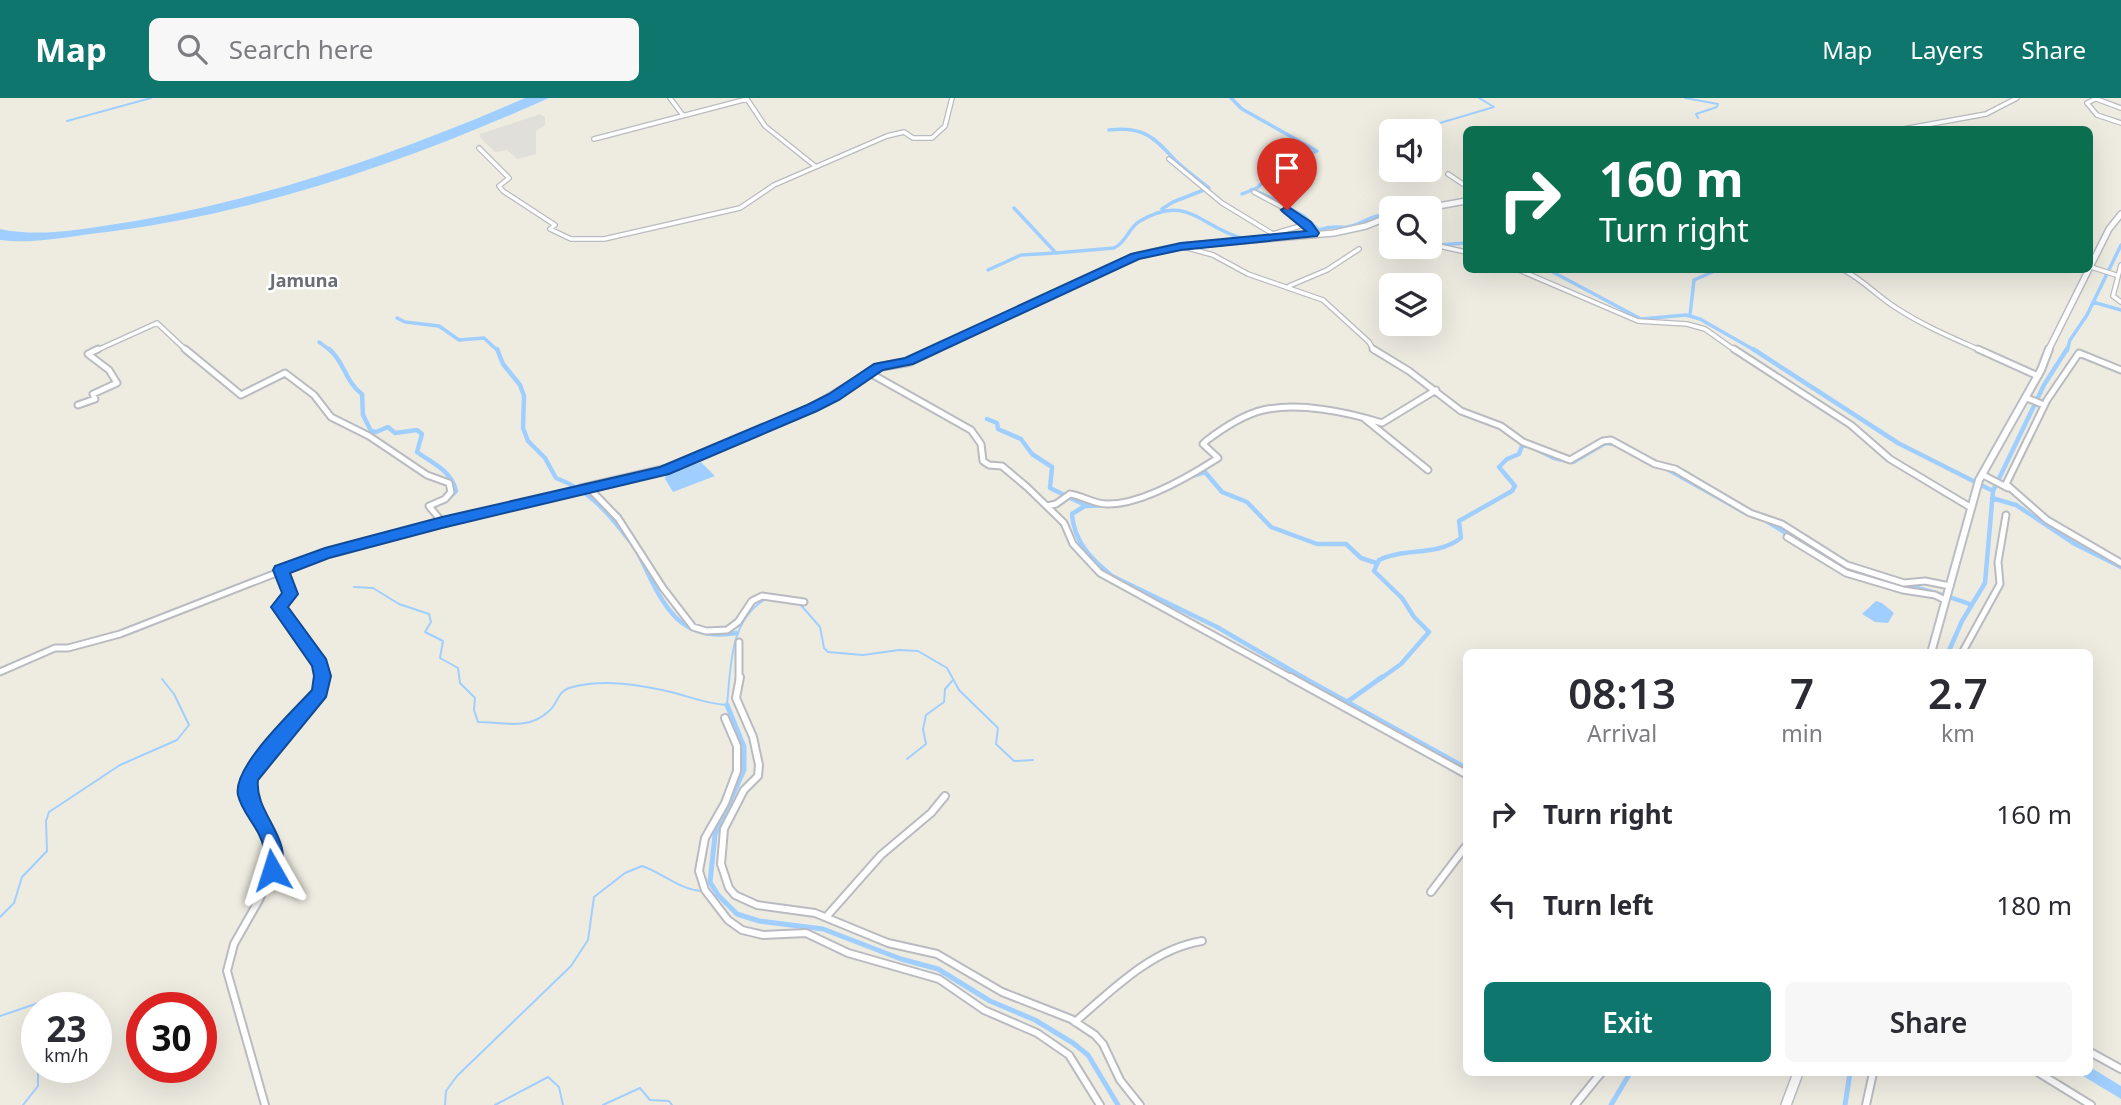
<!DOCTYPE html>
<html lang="en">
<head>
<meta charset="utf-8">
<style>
	:root { --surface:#fff; --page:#f7f7f7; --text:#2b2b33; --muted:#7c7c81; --accent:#0f766e }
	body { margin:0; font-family:"Noto Sans",sans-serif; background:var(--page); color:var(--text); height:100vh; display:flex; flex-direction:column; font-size:26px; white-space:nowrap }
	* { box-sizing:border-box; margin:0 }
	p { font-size:23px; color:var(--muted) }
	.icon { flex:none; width:38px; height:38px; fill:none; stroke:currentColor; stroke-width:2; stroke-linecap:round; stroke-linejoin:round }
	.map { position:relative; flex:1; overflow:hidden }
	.sheet { position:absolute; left:1463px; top:551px; width:630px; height:427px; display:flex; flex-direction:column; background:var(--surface); border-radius:10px; box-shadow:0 7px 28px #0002 }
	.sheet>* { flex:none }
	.top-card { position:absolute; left:1463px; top:28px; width:630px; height:147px; border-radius:10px; box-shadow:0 7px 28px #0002; background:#0b6e4f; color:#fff; overflow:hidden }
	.buttons { position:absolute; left:1379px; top:21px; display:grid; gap:14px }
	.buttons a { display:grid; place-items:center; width:63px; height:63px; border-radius:10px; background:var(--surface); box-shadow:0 7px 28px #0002; font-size:35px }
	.speed { position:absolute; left:21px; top:894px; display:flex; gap:14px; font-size:35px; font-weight:700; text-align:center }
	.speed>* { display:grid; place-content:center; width:91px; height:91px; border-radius:50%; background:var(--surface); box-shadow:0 7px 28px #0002; line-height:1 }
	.speed small { font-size:18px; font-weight:400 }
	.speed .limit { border:10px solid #d22; background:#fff; color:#111 }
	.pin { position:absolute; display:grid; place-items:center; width:60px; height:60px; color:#fff; margin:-72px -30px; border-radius:50% 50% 50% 0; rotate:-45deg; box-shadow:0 0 7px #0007 }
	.pin .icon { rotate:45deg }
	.me { position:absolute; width:77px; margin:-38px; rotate:354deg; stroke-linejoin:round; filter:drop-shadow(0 0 5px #0008) }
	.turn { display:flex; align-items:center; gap:24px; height:147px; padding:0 21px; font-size:32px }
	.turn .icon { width:91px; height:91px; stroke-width:2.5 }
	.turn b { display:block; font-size:49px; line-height:60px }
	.eta { display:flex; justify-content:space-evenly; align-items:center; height:119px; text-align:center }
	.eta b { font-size:42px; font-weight:600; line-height:49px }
	.cta { display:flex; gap:14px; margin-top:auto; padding:14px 21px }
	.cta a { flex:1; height:80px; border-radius:10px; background:var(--accent); color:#fff; font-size:28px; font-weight:600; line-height:80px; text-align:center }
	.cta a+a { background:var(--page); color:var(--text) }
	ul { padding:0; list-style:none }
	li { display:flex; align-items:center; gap:21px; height:91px; padding:0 21px }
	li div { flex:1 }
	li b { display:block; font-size:26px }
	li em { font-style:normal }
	header { display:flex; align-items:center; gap:42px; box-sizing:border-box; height:98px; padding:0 35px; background:var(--accent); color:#fff }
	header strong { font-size:33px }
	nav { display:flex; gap:38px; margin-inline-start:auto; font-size:24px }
	.search { width:490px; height:63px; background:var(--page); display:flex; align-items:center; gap:18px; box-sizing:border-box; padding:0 24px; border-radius:10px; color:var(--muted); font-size:26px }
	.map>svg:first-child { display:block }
	.industrial { fill:#e1dfd9 }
	.water { fill:#a0cfff }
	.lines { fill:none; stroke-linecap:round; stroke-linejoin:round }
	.stream { stroke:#a0cfff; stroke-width:2 }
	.canal-far2 { stroke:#a0cfff; stroke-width:3.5 }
	.canal-far1 { stroke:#a0cfff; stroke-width:4.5 }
	.canal { stroke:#a0cfff; stroke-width:5 }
	.river { stroke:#a0cfff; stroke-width:5 }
	.street-far2-casing { stroke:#b9bbc1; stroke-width:6 }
	.street-far1-casing { stroke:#b9bbc1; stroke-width:9 }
	.street-casing { stroke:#b9bbc1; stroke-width:10 }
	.secondary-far2-casing { stroke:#babdc4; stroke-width:8 }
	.secondary-far1-casing { stroke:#babdc4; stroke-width:10 }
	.secondary-casing { stroke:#babdc4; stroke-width:12 }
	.street-far2 { stroke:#fff; stroke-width:3.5 }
	.street-far1 { stroke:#fff; stroke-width:5 }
	.street { stroke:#fff; stroke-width:6 }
	.secondary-far2 { stroke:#fff; stroke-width:5 }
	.secondary-far1 { stroke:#fff; stroke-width:6 }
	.secondary { stroke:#fff; stroke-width:9 }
	.route { fill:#1a73e8; stroke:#114b97; stroke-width:2 }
	.labels { text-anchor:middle; stroke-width:5; stroke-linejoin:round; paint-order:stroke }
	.far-quarter-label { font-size:18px; font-weight:bold; fill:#6a6f75; stroke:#fff }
</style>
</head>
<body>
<header>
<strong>Map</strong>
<div class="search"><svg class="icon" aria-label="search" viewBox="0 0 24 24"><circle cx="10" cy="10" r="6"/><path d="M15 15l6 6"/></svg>Search here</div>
<nav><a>Map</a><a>Layers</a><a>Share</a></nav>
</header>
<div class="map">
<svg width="2121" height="1007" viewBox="0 0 2121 1007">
	<rect width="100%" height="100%" fill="#eeece1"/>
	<!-- industrial -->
	<path class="industrial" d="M540 16 545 19V27L536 33V56L517 61 507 52 495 54 480 39V36Z"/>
	<!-- water -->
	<path class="water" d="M525 0H549C404 65 248 119 90 136 61 140 29 146 0 142V131C38 139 78 132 116 126 258 104 394 57 525 0Z
		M701 364 715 378 673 394 665 381 666 377Z
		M1876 503 1882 505 1894 515 1888 525 1875 524 1862 516Z
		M2090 969 2121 988V1001L2078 975H2090Z"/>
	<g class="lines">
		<!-- stream -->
		<path class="stream" d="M1685 0 1718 6 1717 9 1696 16 1698 20
			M67 23 151 0
			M1423 30 1494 9 1479 0
			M354 489 373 490 399 506 429 516 431 524 425 534 443 543 440 560 458 570 460 585 475 600 474 612 478 624C503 624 528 633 549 613 558 606 557 594 569 590 603 580 642 587 675 595 693 600 708 606 727 607 731 569 729 522 766 501
			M799 505 820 529 824 550 828 554 863 557 899 552 918 553 947 570 959 592 998 630 996 646 1014 663 1033 662
			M907 661 926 646 923 631 926 617 944 604 945 591 952 583
			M0 819 14 805 22 779 47 753 46 723 49 714 120 667 177 642 189 627 174 596 162 581
			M0 918 50 901 58 903V910
			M23 1007 38 988V970
			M445 1007 446 993 457 978 571 868 588 842 594 799 625 775 642 768C663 775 680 792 702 793
			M495 1007 548 979 559 989 563 1007
			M603 1007 640 990 650 1002 669 1003 672 1007"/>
		<!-- canal-far2 -->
		<path class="canal-far2" d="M1231 0 1242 11 1317 53 1280 68 1257 90 1242 96
			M1109 32C1143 28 1154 39 1175 62 1185 72 1198 81 1209 90L1173 104 1162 111
			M1276 103 1304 118 1319 132C1333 127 1335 130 1347 129 1363 127 1373 114 1391 118
			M1285 138 1316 132
			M1430 143 1439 147 1466 145
			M1056 155 1114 150C1127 144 1128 130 1140 123 1188 94 1202 131 1245 141
			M988 172 1021 157 1056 155 1014 110
			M1549 172 1641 221 1686 217 1700 221 1756 253
			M2093 204 2121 212
			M1690 217 1694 182 1717 172
			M397 220 405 224 439 228 459 242 484 240 498 253
			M319 244 331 253
			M2067 253 2070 242 2087 217 2121 147"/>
		<!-- canal-far1 -->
		<path class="canal-far1" d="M329 251C345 264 345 284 362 296L363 317 371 333 376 334 388 329 395 335 417 332 422 336 417 354C432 365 452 373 456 393L444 404
			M497 251 503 266 520 287 524 298 523 330 528 343 545 360 556 380C590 393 607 413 629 442
			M1753 251 1898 345 1993 393
			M987 321 997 325 998 331 1021 341 1032 356 1052 369 1050 390 1085 407
			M1540 353 1554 360 1573 364 1605 345 1614 346
			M1669 372 1744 414
			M1192 378 1205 374 1222 394 1247 404 1271 429 1317 446H1346L1361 460 1376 465
			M1992 400 2016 407 2075 446 2121 469
			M1123 407 1085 408 1072 416C1074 444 1091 461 1112 478L1217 529 1306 581
			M1768 424 1817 454
			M638 455C662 503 675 545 737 535
			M1824 459C1871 482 1924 488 1972 507
			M1948 555 1962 523 1985 485 1993 393 2044 287 2067 251
			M1380 581 1401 566 1429 534 1414 519 1402 500 1374 473 1379 462C1406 449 1436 459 1461 440L1459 423 1512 393 1515 388 1499 369 1507 361 1519 356 1522 348 1529 347"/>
		<!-- canal -->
		<path class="canal" d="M1302 579 1466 670
			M1347 604 1382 579
			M727 607 744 649V672L715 737 710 784 718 797 737 816 759 823 823 831 901 861 938 871 990 903 1035 922 1073 945 1088 957 1118 1007
			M1611 1007 1630 975
			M1845 1007 1850 975"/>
		<!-- river -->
		<path class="river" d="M1252 92 1276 103"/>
		<!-- street-far2 casing -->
		<g class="street-far2-casing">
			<path id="street-far2" d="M670 0 682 16
				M2094 0 2121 10
				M2095 1 2087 5 2097 17 2121 25
				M1898 32 1986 16 2017 0
				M594 41 747 1 765 28 815 68
				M479 50 509 80 499 88 503 93 555 127 550 131 571 141H604L740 110 774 87 887 38 904 34 913 40H932L945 28 952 0
				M1169 61 1222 105 1273 136 1307 126
				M1448 76 1466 88
				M1254 94 1295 116 1313 135
				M1378 123 1391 129
				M1430 146 1466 154
				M1184 149 1213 157 1248 176 1323 202 1369 244 1374 253
				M2121 167 2113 198 2121 204
				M2091 169 2116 177
				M1519 172 1638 223 1687 226 1705 231 1736 253
				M1844 172C1866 184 1878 199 1898 211 1924 228 1953 240 1982 253
				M1289 188 1327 172 1359 151
				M95 253 157 225 187 253"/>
		</g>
		<!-- street-far1 casing -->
		<g class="street-far1-casing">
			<path id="street-far1" d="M185 251 241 297 285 275 314 297 331 319 369 338 427 377 449 385 451 394 445 401 429 408 442 424
				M1373 251 1409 273 1461 313 1501 328 1523 344 1570 362 1603 343 1611 342 1655 366 1675 371 1750 415 1782 426 1847 467 1904 485 1925 483 1950 488
				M1734 251 1851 327 1890 361 1970 409
				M1978 251 2038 278
				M2121 272 2079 255 2047 302 2006 386 2047 422 2121 465
				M868 274 971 332 981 346 983 363 989 367 1002 368 1027 389 1064 425 1073 446 1100 475 1293 581
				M2027 300 2044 307
				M78 307 95 301 93 296 117 285 109 272 88 256 98 251
				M1365 321 1428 372
				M1983 377 2008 390
				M588 389 618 420 663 490 693 529 706 533 727 532 738 524 752 503 762 498 804 504
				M1047 408 1056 406 1070 396C1083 398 1094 406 1107 406 1141 407 1190 378 1218 360L1203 346 1206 343C1223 330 1242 317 1263 312 1299 304 1348 314 1382 325L1436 292
				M1787 439 1846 475 1903 492 1935 497 1945 502
				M281 472 290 496 279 509 320 566 322 581
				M739 544V581
				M1962 555 2000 486 1998 464 2006 417
				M0 574 55 550H68L120 536 325 456 582 390"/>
		</g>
		<!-- street casing -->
		<g class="street-casing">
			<path id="street" d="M740 579 736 600 753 639 759 667 758 678 744 692 724 731 721 766 729 790 735 797 757 807 815 815 888 845 937 856 1002 894 1071 921 1095 937 1103 946 1120 982 1140 1007
				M1290 579 1466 676
				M725 620 737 648V673L725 705 705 740 699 773 705 792 728 822 742 832 763 837 806 835 848 855 939 881 984 912 1037 935 1069 957 1100 1007
				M1431 794 1466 748
				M827 818 881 757 931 715 945 698
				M1075 924C1112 892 1152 851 1202 843
				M2090 954 2121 971
				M2039 975 2091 1007
				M265 1007 227 873 234 846 259 802 272 771V743L249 696 253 671 320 595 323 579
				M1575 1007 1601 975
				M1866 1007 1873 975"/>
		</g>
		<!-- secondary-far2 casing -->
		<g class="secondary-far2-casing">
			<path id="secondary-far2" d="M1427 110 1466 103
				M932 253 1135 158 1181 148 1334 135 1366 128 1391 118
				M2048 253 2109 131 2121 116"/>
		</g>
		<!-- secondary-far1 casing -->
		<g class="secondary-far1-casing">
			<path id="secondary-far1" d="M582 390 677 368 812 310 879 269 909 264 936 251
				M1931 555 1979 382 2041 272 2049 251"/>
		</g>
		<!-- secondary casing -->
		<g class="secondary-casing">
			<path id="secondary" d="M1786 1007 1798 975"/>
		</g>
		<!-- street-far2 -->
		<use href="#street-far2" class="street-far2"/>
		<!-- street-far1 -->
		<use href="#street-far1" class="street-far1"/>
		<!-- street -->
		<use href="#street" class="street"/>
		<!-- secondary-far2 -->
		<use href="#secondary-far2" class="secondary-far2"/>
		<!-- secondary-far1 -->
		<use href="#secondary-far1" class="secondary-far1"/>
		<!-- secondary -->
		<use href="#secondary" class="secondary"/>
	</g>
	<!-- route -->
	<path class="route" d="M1287 108 1311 124 1319 135 1317 138 1181 152 1139 161 913 266 883 272 839 302 817 313 669 376 442 430 329 460 290 475 298 496 288 509 326 561 331 578 326 599 258 682C254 716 296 741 279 778L272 781 265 778C261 769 266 761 264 751 261 731 242 716 238 697 232 669 293 613 312 592L314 578 312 568 271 509 282 495 273 472 275 468 325 450 442 419 660 369 807 307 829 296 874 266 905 260 1131 156 1181 145 1306 133 1283 114 1281 112Z"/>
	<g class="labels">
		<!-- far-quarter labels -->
		<g class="far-quarter-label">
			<text x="304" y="189">Jamuna</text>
		</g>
	</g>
</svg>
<div class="buttons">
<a><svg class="icon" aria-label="sound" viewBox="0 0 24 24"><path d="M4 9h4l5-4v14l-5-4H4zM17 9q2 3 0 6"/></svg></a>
<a><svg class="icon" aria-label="search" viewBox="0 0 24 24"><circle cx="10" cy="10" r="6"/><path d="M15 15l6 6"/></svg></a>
<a><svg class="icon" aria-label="layers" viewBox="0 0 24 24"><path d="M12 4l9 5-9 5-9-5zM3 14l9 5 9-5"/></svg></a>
</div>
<div class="speed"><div>23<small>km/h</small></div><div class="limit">30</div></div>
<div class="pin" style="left:1287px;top:112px;background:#d93025"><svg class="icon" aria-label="arrive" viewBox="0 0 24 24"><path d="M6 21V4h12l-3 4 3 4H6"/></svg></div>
<svg class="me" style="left:272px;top:772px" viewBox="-20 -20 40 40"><path d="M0-17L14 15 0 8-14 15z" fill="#1a73e8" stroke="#fff" stroke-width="4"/></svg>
<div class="top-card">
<div class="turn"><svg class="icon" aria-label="right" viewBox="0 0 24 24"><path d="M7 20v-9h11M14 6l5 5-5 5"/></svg><div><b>160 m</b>Turn right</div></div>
</div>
<section class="sheet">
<div class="eta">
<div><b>08:13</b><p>Arrival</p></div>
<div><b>7</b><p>min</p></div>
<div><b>2.7</b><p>km</p></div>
</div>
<ul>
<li><svg class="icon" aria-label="right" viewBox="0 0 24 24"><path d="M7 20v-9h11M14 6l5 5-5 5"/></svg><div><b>Turn right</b></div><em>160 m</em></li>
<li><svg class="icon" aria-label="left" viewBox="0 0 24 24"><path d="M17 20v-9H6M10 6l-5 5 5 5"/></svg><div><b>Turn left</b></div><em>180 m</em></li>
</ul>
<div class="cta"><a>Exit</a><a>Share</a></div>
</section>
</div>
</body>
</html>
